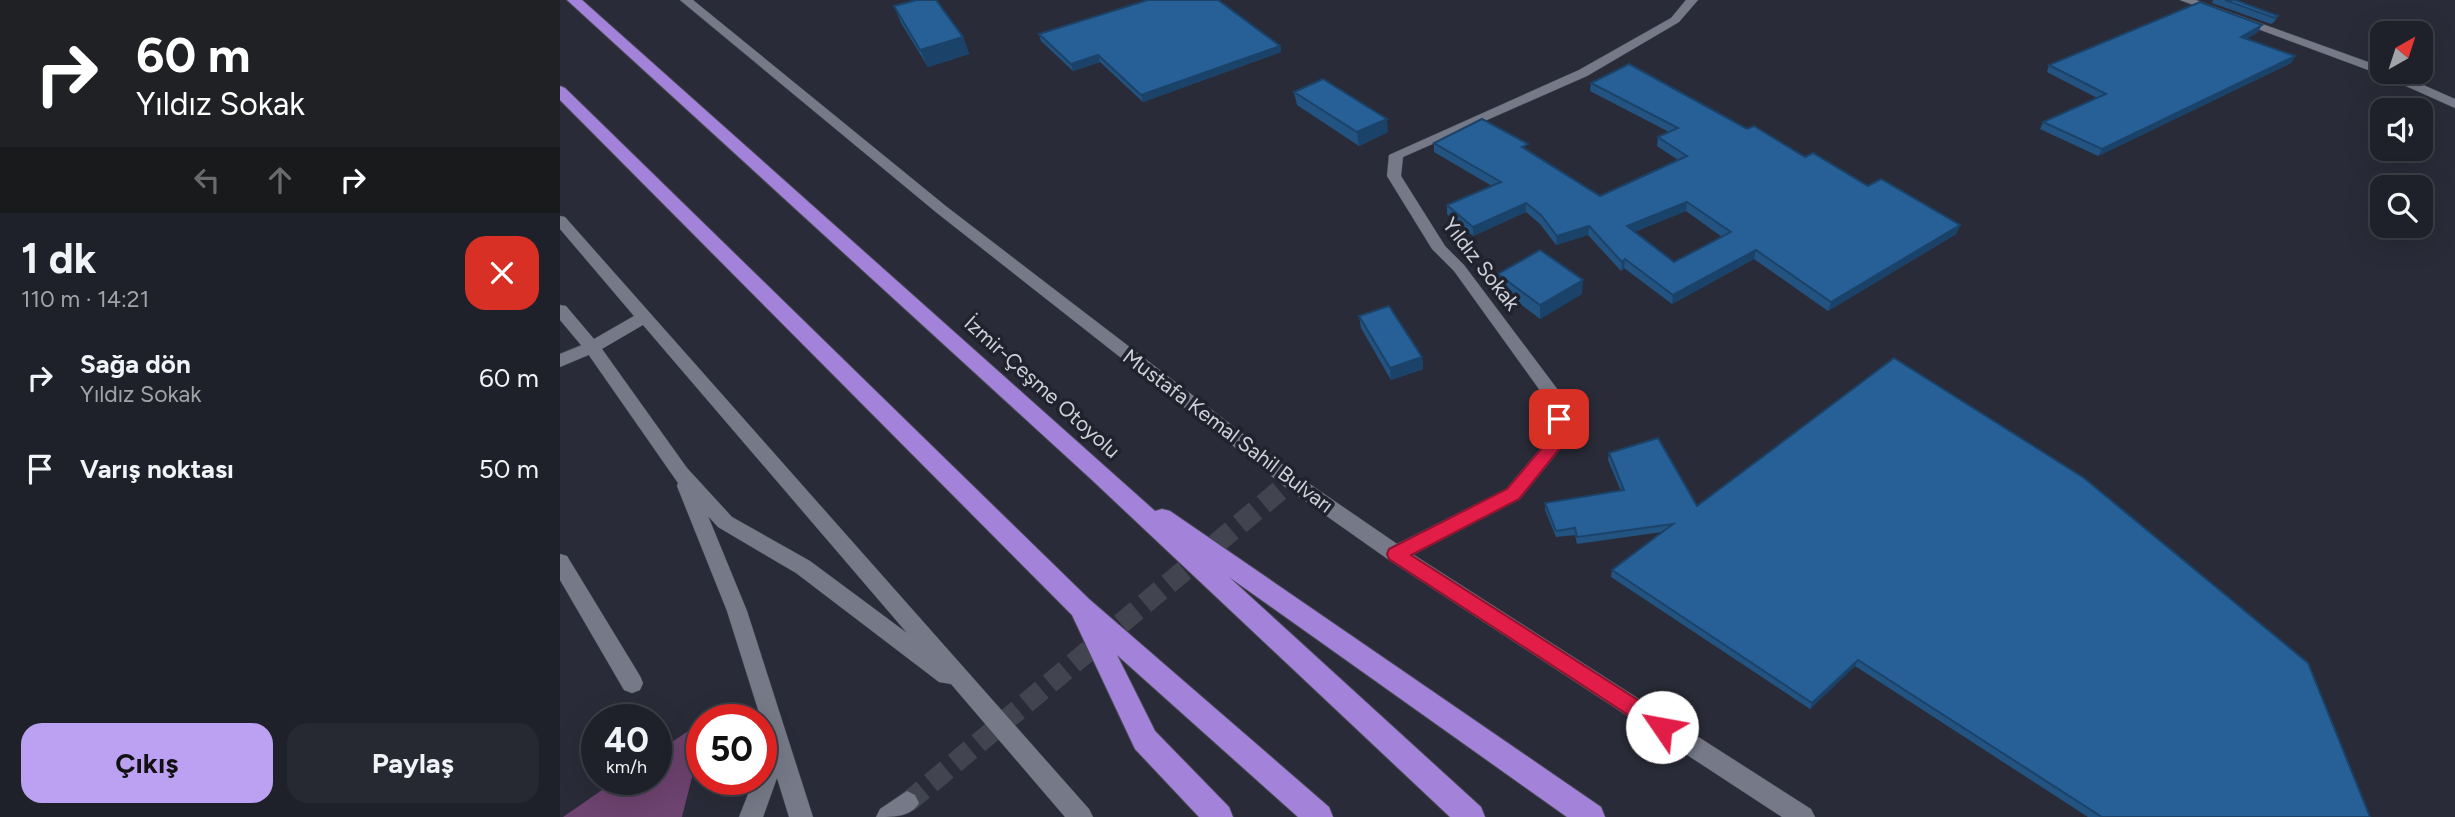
<!DOCTYPE html>
<html lang="tr">
<head>
<meta charset="utf-8">
<style>
	:root { --surface:#1f212a; --page:#272932; --text:#f1f3f6; --muted:#a1a3a8; --line:#3c3e47; --accent:#bca0f2 }
	body { margin:0; font-family:Figtree,sans-serif; background:var(--page); color:var(--text); height:100vh; display:flex; flex-direction:column; font-size:26px; white-space:nowrap }
	* { box-sizing:border-box; margin:0 }
	p { font-size:23px; color:var(--muted) }
	.icon { flex:none; width:38px; height:38px; fill:none; stroke:currentColor; stroke-width:2; stroke-linecap:round; stroke-linejoin:round }
	.map { position:relative; flex:1; overflow:hidden }
	.side { display:flex; flex-direction:column; background:var(--surface); width:560px }
	.side>* { flex:none }
	.hud { background:#202124; color:#fff; overflow:hidden }
	.needle { width:46px; rotate:39deg }
	.buttons { position:absolute; left:1810px; top:21px; display:grid; gap:14px }
	.buttons a { display:grid; place-items:center; width:63px; height:63px; border-radius:14px; background:var(--surface); box-shadow:0 7px 28px #0002,0 0 0 2px var(--line); font-size:35px }
	.speed { position:absolute; left:21px; top:704px; display:flex; gap:14px; font-size:35px; font-weight:700; text-align:center }
	.speed>* { display:grid; place-content:center; width:91px; height:91px; border-radius:50%; background:var(--surface); box-shadow:0 7px 28px #0002,0 0 0 2px var(--line); line-height:1 }
	.speed small { font-size:18px; font-weight:400 }
	.speed .limit { border:10px solid #d22; background:#fff; color:#111 }
	.pin { position:absolute; display:grid; place-items:center; width:60px; height:60px; color:#fff; margin:-30px; border-radius:14px; box-shadow:0 4px 10px #0006 }
	.me { position:absolute; width:77px; margin:-38px; rotate:303deg; stroke-linejoin:round; filter:drop-shadow(0 0 5px #0008) }
	.turn { display:flex; align-items:center; gap:24px; height:147px; padding:0 21px; font-size:32px }
	.turn .icon { width:91px; height:91px; stroke-width:2.5 }
	.turn b { display:block; font-size:49px; line-height:60px }
	.lanes { display:flex; align-items:center; height:66px; padding:0 21px; background:#0003; justify-content:center; gap:35px; direction:ltr }
	.lanes .off { opacity:.35 }
	.round { display:grid; place-items:center; flex:none; width:74px; height:74px; border-radius:21px; background:var(--page) }
	.summary { display:flex; align-items:center; justify-content:space-between; height:119px; padding:0 21px }
	h1 { font-size:42px; font-weight:700; line-height:52px }
	.button { display:flex; gap:14px; margin-top:auto; padding:14px 21px }
	.button a { flex:1; height:80px; border-radius:21px; background:var(--accent); color:#111; font-size:28px; font-weight:700; line-height:80px; text-align:center }
	.button a+a { background:var(--page); color:var(--text) }
	ul { padding:0; list-style:none }
	li { display:flex; align-items:center; gap:21px; height:91px; padding:0 21px }
	li div { flex:1 }
	li b { display:block; font-size:26px }
	li em { font-style:normal }
	main { display:flex; flex:1; min-height:0 }
	.map>svg:first-child { display:block }
	.green { fill:#6d436f }
	.lines { fill:none; stroke-linecap:round; stroke-linejoin:round }
	.tertiary-tunnel { stroke:#424550; stroke-width:21; stroke-dasharray:21 10; stroke-linecap:butt }
	.minor-casing { stroke:#474953; stroke-width:1 }
	.tertiary-casing { stroke:#474953; stroke-width:1 }
	.secondary-casing { stroke:#474953; stroke-width:1 }
	.motorway-casing { stroke:#474953; stroke-width:2 }
	.minor { fill:#767987; fill-rule:evenodd }
	.tertiary { fill:#767987; fill-rule:evenodd }
	.secondary { fill:#767987; fill-rule:evenodd }
	.motorway { fill:#a382da; fill-rule:evenodd }
	.wall { fill:#225381; fill-rule:evenodd }
	.shaded-wall { fill:#1b4369 }
	.building { fill:#276096; stroke:#1b4369; stroke-width:2; fill-rule:evenodd }
	.route { fill:#e11d48; stroke:#92132f; stroke-width:2 }
	.labels { text-anchor:middle; stroke-width:7; stroke-linejoin:round; paint-order:stroke }
	.street-label { font-size:21px; fill:#cfd1d9; stroke:#20222e }
</style>
</head>
<body>
<main>
<section class="side">
<div class="hud">
<div class="turn"><svg class="icon" aria-label="right" viewBox="0 0 24 24"><path d="M7 20v-9h11M14 6l5 5-5 5"/></svg><div><b>60 m</b>Yıldız Sokak</div></div>
<div class="lanes"><svg class="icon off" aria-label="left" viewBox="0 0 24 24"><path d="M17 20v-9H6M10 6l-5 5 5 5"/></svg><svg class="icon off" aria-label="ahead" viewBox="0 0 24 24"><path d="M12 20V5M6 11l6-6 6 6"/></svg><svg class="icon" aria-label="right" viewBox="0 0 24 24"><path d="M7 20v-9h11M14 6l5 5-5 5"/></svg></div>
</div>
<div class="summary"><div><h1>1 dk</h1><p>110 m · 14:21</p></div><a class="round" style="background:#d93025;color:#fff"><svg class="icon" aria-label="close" viewBox="0 0 24 24"><path d="M6 6l12 12M18 6L6 18"/></svg></a></div>
<ul>
<li><svg class="icon" aria-label="right" viewBox="0 0 24 24"><path d="M7 20v-9h11M14 6l5 5-5 5"/></svg><div><b>Sağa dön</b><p>Yıldız Sokak</p></div><em>60 m</em></li>
<li><svg class="icon" aria-label="arrive" viewBox="0 0 24 24"><path d="M6 21V4h12l-3 4 3 4H6"/></svg><div><b>Varış noktası</b></div><em>50 m</em></li>
</ul>
<div class="button"><a>Çıkış</a><a>Paylaş</a></div>
</section>
<div class="map">
<svg width="1895" height="817" viewBox="0 0 1895 817">
	<rect width="100%" height="100%" fill="#292c38"/>
	<!-- green -->
	<path class="green" d="M131 729 136 761 122 817H3L58 779H96V753Z"/>
	<g class="lines">
		<!-- tertiary-tunnel -->
		<path class="tertiary-tunnel" d="M347 803 731 481"/>
		<!-- minor casing -->
		<g class="minor-casing">
			<path id="minor" d="M1126 0H1138L1119 22 1027 76 843 157 841 176 885 246 904 265 1004 398 1010 437 960 499 843 560 836 562 829 560 826 554 829 548 946 489 992 435 989 403 894 271 872 249 827 176 829 155 1019 70 1111 18Z
				M1620 0H1636L1822 67V72H1834L1895 99V108L1819 74Z
				M32 341 40 347 38 351 0 367V354Z
				M0 554 7 556 80 676 83 683 80 690 72 693 64 690 0 580Z"/>
		</g>
		<!-- tertiary casing -->
		<g class="tertiary-casing">
			<path id="tertiary" d="M0 216 5 217 529 809 533 817H505L391 684 379 682 236 573 158 527 148 516 187 611 253 817H229L217 778 203 817H179L194 779H201V750L205 737 201 719 167 611 117 486 118 483 26 351 0 320V305L6 306 34 339 74 316 0 229ZM83 325 347 633 250 561 172 517 127 468 42 349Z
				M347 791 355 795 359 803C351 817 334 817 316 817L320 809Z"/>
		</g>
		<!-- secondary casing -->
		<g class="secondary-casing">
			<path id="secondary" d="M120 0H133L387 207 738 476 843 548 1251 809 1255 817H1222L829 560 724 486 377 213Z"/>
		</g>
		<!-- motorway casing -->
		<g class="motorway-casing">
			<path id="motorway" d="M7 0H22L595 511 602 509 610 511 1041 807 1045 817H1007L669 577 921 807 925 817H890L532 480Z
				M0 86 5 88 529 599 769 807 773 817H738L557 655 595 731 669 807 673 817H639L575 749 512 615 0 100Z"/>
		</g>
		<!-- minor -->
		<use href="#minor" class="minor"/>
		<!-- tertiary -->
		<use href="#tertiary" class="tertiary"/>
		<!-- secondary -->
		<use href="#secondary" class="secondary"/>
		<!-- motorway -->
		<use href="#motorway" class="motorway"/>
	</g>
	<!-- wall -->
	<path class="wall" d="M1653 0H1675L1718 16 1714 22 1711 24 1652 3Z
		M334 6 403 37 409 54 368 67 341 23Z
		M1698 32 1686 39 1735 56 1731 63 1538 156 1480 129 1483 122 1537 98 1487 72 1489 65Z
		M479 34 720 46 721 52 583 102 540 62 513 71 481 41Z
		M1031 83 1187 129 1308 186 1400 225 1396 234 1268 311 1194 259 1112 304 1064 268 1061 271 1028 235 996 245 980 224 966 212 913 236 887 214V205L932 186 874 152V143L968 150 1040 196 1118 160 1097 146 1098 137 1109 132 1030 91ZM1126 211 1162 237 1114 262 1074 232Z
		M734 92 828 132 799 146 737 105Z
		M938 274 1022 294 980 319 938 287Z
		M799 316 862 357 863 369 831 380 801 328Z
		M1049 453 1137 506 1810 817H1528L1295 666 1250 709 1051 577 1052 570 1102 532 1017 544 1015 535 996 537 985 510V503L1061 491 1048 460Z"/>
	<!-- shaded-wall -->
	<path class="shaded-wall" d="M1702 25 1698 32 1677 44 1681 37Z
		M403 37 409 54 368 67 360 50Z
		M720 46 721 52 583 102 581 95Z
		M538 55 540 62 513 71 511 64Z
		M1735 56 1731 63 1538 156 1542 149Z
		M827 119 828 132 799 146 797 132Z
		M1127 202 1126 211 1066 235 1067 226Z
		M966 203V212L913 236V227Z
		M1400 225 1396 234 1268 311 1271 302Z
		M1029 226 1028 235 996 245 997 236Z
		M1196 250 1194 259 1112 304 1113 295Z
		M1065 259 1064 268 1061 271 1062 262Z
		M1023 280 1022 294 980 319V305Z
		M862 357 863 369 831 380 830 368Z
		M1298 660 1295 666 1250 709 1252 703Z"/>
	<!-- building -->
	<path class="building" d="M357 0H376L403 37 360 50 334 6Z
		M588 0H658L720 46 581 95 538 55 511 64 479 34Z
		M1665 0H1675L1718 16 1715 18Z
		M1640 2 1702 25 1681 37 1735 56 1542 149 1483 122 1546 94 1489 65Z
		M1069 64 1187 129 1194 126 1245 157 1253 153 1308 186 1321 179 1400 225 1271 302 1196 250 1113 295 1065 259 1062 262 1029 226 997 236 981 215 966 203 913 227 887 205 941 182 874 143 922 119 968 144 962 147 1040 196 1127 156 1098 137 1118 128 1031 83ZM1127 202 1171 232 1114 262 1067 226Z
		M763 79 827 119 797 132 734 92Z
		M980 250 1023 280 980 305 938 274Z
		M829 306 862 357 830 368 799 316Z
		M1334 358 1524 478 1748 663 1810 817H1542L1298 660 1252 703 1052 570 1113 524 1017 537 1015 528 996 531 985 503 1064 490 1049 453 1098 438 1137 506Z"/>
	<!-- route -->
	<path class="route" d="M999 414 1007 419 1009 437 959 499 851 555 1109 720 1112 727 1109 734 1102 737 829 559 827 554 829 549 947 489 993 435 991 419Z"/>
	<g class="labels">
		<!-- street labels -->
		<g class="street-label">
			<text transform="translate(921 264) rotate(52)" y="7">Yıldız Sokak</text>
			<text transform="translate(482 387) rotate(42)" y="7">İzmir-Çeşme Otoyolu</text>
			<text transform="translate(668 431) rotate(37)" y="7">Mustafa Kemal Sahil Bulvarı</text>
		</g>
	</g>
</svg>
<div class="buttons">
<a><svg class="needle" viewBox="-14 -14 28 28"><path d="M0-13l5 13h-10z" fill="#e53935"/><path d="M0 13l5-13h-10z" fill="#a1a3a8"/></svg></a>
<a><svg class="icon" aria-label="sound" viewBox="0 0 24 24"><path d="M4 9h4l5-4v14l-5-4H4zM17 9q2 3 0 6"/></svg></a>
<a><svg class="icon" aria-label="search" viewBox="0 0 24 24"><circle cx="10" cy="10" r="6"/><path d="M15 15l6 6"/></svg></a>
</div>
<div class="speed"><div>40<small>km/h</small></div><div class="limit">50</div></div>
<div class="pin" style="left:999px;top:419px;background:#d93025"><svg class="icon" aria-label="arrive" viewBox="0 0 24 24"><path d="M6 21V4h12l-3 4 3 4H6"/></svg></div>
<svg class="me" style="left:1102px;top:727px" viewBox="-20 -20 40 40"><circle r="19" fill="#fff"/><path d="M0-13L10 11 0 6-10 11z" fill="#e11d48"/></svg>
</div>
</main>
</body>
</html>
